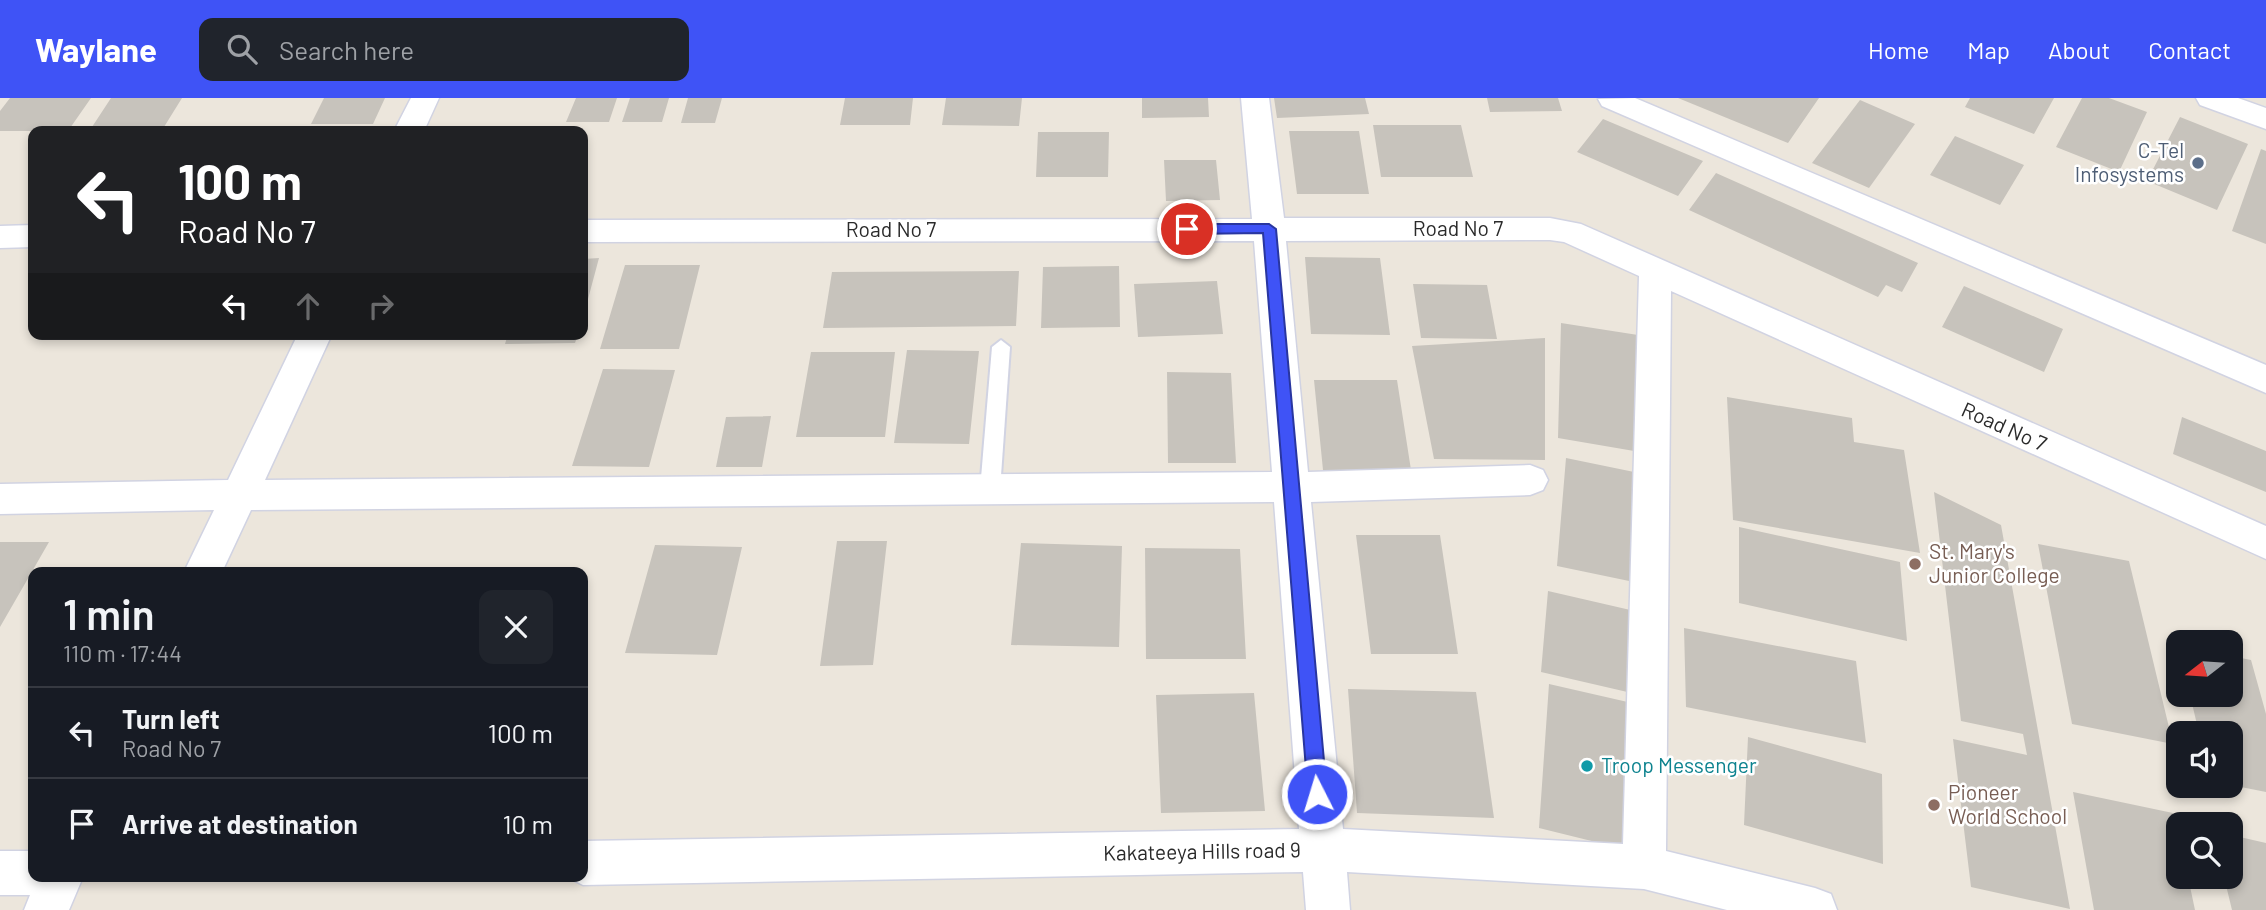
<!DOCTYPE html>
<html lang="en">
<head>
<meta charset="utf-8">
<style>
	:root { --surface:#171b24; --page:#20242c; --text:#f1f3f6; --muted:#9ea1a6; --line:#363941; --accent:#3f53f6 }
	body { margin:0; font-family:Barlow,sans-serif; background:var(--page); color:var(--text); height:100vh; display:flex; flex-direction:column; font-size:26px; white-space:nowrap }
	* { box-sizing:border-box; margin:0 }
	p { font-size:23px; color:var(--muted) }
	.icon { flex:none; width:38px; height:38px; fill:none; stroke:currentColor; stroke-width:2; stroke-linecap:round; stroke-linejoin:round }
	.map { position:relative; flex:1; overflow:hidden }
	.sheet { position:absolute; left:28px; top:469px; width:560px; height:315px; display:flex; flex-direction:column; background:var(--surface); border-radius:14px; box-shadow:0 4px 10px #0003 }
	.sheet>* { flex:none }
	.hud { position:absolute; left:28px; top:28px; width:560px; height:214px; border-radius:14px; box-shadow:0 4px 10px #0003; background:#202124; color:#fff; overflow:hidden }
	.needle { width:46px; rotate:253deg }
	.buttons { position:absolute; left:2166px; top:532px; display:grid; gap:14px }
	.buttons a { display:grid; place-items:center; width:77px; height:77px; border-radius:14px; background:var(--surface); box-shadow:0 4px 10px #0003; font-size:35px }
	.pin { position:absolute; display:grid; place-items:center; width:60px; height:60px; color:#fff; margin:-30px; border:4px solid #fff; border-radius:50%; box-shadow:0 2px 7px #0007 }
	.me { position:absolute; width:77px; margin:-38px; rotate:355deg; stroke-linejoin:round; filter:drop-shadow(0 0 5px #0008) }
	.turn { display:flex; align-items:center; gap:24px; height:147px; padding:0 35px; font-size:32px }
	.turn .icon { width:91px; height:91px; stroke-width:2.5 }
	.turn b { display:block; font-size:49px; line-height:60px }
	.lanes { display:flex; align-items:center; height:66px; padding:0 35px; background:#0003; justify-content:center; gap:35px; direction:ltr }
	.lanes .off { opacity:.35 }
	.round { display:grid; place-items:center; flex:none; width:74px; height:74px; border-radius:14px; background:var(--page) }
	.summary { display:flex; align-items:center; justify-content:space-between; height:119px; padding:0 35px }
	h1 { font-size:42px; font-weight:600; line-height:52px }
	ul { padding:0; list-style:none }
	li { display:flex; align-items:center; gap:21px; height:91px; padding:0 35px; border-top:2px solid var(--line) }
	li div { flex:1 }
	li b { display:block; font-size:26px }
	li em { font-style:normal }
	header { display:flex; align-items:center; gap:42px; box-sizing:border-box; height:98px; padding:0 35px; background:var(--accent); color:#fff }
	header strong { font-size:33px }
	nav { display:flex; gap:38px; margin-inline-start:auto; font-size:24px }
	.search { width:490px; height:63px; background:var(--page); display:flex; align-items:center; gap:18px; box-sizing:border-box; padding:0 24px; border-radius:14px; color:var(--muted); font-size:26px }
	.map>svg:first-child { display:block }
	.building { fill:#c7c3bc }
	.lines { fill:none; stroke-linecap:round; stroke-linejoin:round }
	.lane-casing { stroke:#d1d3e2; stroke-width:4 }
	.street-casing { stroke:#d1d3e2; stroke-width:3 }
	.lane { fill:#fff; fill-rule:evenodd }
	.street { fill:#fff; fill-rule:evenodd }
	.route { fill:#3f53f6; stroke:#2936a0; stroke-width:2 }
	.service-dot { fill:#5c6f8a; stroke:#fff; stroke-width:2.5 }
	.education-dot { fill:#8d6e63; stroke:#fff; stroke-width:2.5 }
	.culture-dot { fill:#0f9aa8; stroke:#fff; stroke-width:2.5 }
	.labels { text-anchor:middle; stroke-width:5; stroke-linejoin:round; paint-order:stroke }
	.service-label { font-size:21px; fill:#4e5e75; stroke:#fff; text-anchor:end }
	.street-label { font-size:21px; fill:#2a2a2a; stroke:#fff }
	.education-label { font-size:21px; fill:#785e54; stroke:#fff; text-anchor:start }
	.culture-label { font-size:21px; fill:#0d838f; stroke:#fff; text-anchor:start }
</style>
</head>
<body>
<header>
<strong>Waylane</strong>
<div class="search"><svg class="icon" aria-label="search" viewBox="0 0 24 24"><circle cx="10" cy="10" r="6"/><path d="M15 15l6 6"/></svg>Search here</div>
<nav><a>Home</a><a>Map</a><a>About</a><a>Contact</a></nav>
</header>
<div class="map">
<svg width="2266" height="812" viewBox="0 0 2266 812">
	<rect width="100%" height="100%" fill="#ece6dc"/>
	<!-- building -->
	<path class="building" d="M10 0H91L68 33H0V13Z
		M111 0H182L164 29H92Z
		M324 0H385L373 26H311Z
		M576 0H617L609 24H566Z
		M630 0H669L662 24H622Z
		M688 0H722L715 25H681Z
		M845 0H913L910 27H840Z
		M946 0H1022L1019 28 942 27Z
		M1142 0H1208L1209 19 1142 20Z
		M1274 0H1365L1369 16 1277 20Z
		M1487 0H1558L1562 13 1490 14Z
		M1678 0H1819L1788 45Z
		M1970 0H2054L2034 36 1965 9Z
		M2082 0H2109L2147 14 2119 74 2056 49Z
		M1860 2 1915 26 1869 90 1812 65Z
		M2180 19 2248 46 2217 112 2147 83Z
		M1603 21 1703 63 1678 98 1577 54Z
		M1373 27H1461L1473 79H1381Z
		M1289 33H1359L1369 96H1297Z
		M1038 34H1109L1108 79H1036Z
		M1955 38 2024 67 2000 107 1930 77Z
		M2261 51 2266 53V146L2232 133Z
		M1164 62H1216L1220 102 1166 103Z
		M1716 75 1918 165 1902 194 1886 187 1878 199 1689 112Z
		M1305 159 1380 160 1390 237 1311 236Z
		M599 160 584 216H583V161Z
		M625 167H700L679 251H600Z
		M1119 168 1120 229 1041 230 1043 169Z
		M1019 173 1016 228 823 230 832 174Z
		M1217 183 1223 236 1138 239 1134 186Z
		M1413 186 1487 187 1497 241 1421 240Z
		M1964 188 2063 231 2044 274 1942 229Z
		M1561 225 1638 237 1640 354 1558 340Z
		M508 236H578L575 245 505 246Z
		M1545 240V362L1434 361 1412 248Z
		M907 252 979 253 969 346 894 345Z
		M811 254H895L885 339H796Z
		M603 271 675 272 649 369 572 368Z
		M1167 274 1231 275 1236 365H1168Z
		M1314 282H1397L1411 372H1323Z
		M1727 299 1852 320 1854 344 1904 352 1920 455 1733 422Z
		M771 318 762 369H716L726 319Z
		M2182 319 2266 353V394L2173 356Z
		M1566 360 1639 375 1634 484 1557 468Z
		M1934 394 2001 427 2070 811 1971 789 1953 641 2027 657 2023 636 1961 623Z
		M1739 429 1900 464 1907 543 1739 505Z
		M1356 437H1440L1458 556H1371Z
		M837 443H887L873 567 820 568Z
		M0 444H49L0 529Z
		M1021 445 1122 448 1119 549 1011 547Z
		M2038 446 2129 463 2173 646 2072 626Z
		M655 447 742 449 717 557 625 555Z
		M1145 450 1240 451 1246 561H1146Z
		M1548 493 1639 514 1636 596 1541 574Z
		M1684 530 1856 563 1866 645 1686 609Z
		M2231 558 2251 562 2266 616V694L2231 687V635H2199L2190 597H2231Z
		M1549 586 1632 605 1628 752 1539 730Z
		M1348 591 1476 594 1494 720 1357 715Z
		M1254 595 1265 713 1161 715 1156 597Z
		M1748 639 1882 676 1883 766 1744 727Z
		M2073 694 2173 715 2179 738V779H2188L2195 812H2094Z
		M2231 737 2266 745V812H2232L2224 779H2231Z"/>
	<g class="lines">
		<!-- lane casing -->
		<g class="lane-casing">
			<path id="lane" d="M1001 242 1010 249 1000 392 997 398H983L980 392 992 249Z"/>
		</g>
		<!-- street casing -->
		<g class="street-casing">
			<path id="street" d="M411 0H439L424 33H394Z
				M1241 0H1269L1284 120H1550L1581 126 2266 428V461L1671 193 1666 753 1815 790 1831 796 1837 812H1727L1644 791 1347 774 1350 812H1306L1303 774 583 787 567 779H583V743L1299 731 1274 404 251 412 222 474H184L214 412 0 416V386L228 382 298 236H332L265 382 1272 374 1254 143 583 144V122L1252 121ZM1550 142 1564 144 1639 178 1623 746 1343 731 1311 404 1530 397 1543 392 1548 382 1543 372 1530 367 1308 374 1286 143Z
				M1635 0 2266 267V295L1602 8 1598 1Z
				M2196 0H2238L2266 10V31L2200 7Z
				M33 127V149L0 150V128Z
				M0 753H33V779H83L69 812H24L30 797H0Z"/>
		</g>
		<!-- lane -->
		<use href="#lane" class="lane"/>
		<!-- street -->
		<use href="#street" class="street"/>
	</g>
	<!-- route -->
	<path class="route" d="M1187 126H1269L1276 131 1327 696 1324 702 1317 705 1311 702 1308 696 1263 135 1187 136 1180 131Z"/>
	<!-- markers -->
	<circle class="service-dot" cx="2198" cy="65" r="7"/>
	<g class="education-dot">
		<circle cx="1915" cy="466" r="7"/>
		<circle cx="1934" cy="707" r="7"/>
	</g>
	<circle class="culture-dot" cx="1587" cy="668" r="7"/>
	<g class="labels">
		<!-- service labels -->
		<g class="service-label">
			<text x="2184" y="60">C-Tel<tspan x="2184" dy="24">Infosystems</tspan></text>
		</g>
		<!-- street labels -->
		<g class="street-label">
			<text x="1458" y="138">Road No 7</text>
			<text x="891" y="139">Road No 7</text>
			<text transform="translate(2004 329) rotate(24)" y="7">Road No 7</text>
			<text transform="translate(1202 754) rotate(-1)" y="7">Kakateeya Hills road 9</text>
		</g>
		<!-- education labels -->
		<g class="education-label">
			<text x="1929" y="461">St. Mary's<tspan x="1929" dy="24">Junior College</tspan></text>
			<text x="1948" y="702">Pioneer<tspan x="1948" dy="24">World School</tspan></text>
		</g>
		<!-- culture labels -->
		<g class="culture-label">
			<text x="1601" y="675">Troop Messenger</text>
		</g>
	</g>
</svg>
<div class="buttons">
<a><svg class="needle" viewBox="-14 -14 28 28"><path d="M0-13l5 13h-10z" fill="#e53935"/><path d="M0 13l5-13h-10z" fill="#9ea1a6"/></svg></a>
<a><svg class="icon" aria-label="sound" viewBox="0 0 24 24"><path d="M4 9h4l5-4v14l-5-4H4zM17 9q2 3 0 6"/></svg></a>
<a><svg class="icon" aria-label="search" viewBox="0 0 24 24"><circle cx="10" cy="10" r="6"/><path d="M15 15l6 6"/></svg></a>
</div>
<div class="pin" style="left:1187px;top:131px;background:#d93025"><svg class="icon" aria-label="arrive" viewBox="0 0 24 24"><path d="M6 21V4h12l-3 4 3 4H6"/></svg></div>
<svg class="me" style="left:1317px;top:696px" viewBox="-20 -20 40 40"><circle r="17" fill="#3f53f6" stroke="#fff" stroke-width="3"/><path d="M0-11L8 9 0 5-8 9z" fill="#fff"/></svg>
<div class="hud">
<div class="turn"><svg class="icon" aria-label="left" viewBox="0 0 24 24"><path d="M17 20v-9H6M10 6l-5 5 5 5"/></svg><div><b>100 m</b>Road No 7</div></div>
<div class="lanes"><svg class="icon" aria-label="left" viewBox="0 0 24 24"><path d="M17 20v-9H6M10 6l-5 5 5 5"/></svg><svg class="icon off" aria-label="ahead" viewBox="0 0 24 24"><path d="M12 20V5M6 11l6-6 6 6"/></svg><svg class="icon off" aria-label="right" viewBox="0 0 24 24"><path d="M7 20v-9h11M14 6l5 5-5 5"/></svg></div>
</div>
<section class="sheet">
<div class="summary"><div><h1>1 min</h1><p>110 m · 17:44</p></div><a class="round"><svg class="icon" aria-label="close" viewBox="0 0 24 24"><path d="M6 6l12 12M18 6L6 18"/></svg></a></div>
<ul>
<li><svg class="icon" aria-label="left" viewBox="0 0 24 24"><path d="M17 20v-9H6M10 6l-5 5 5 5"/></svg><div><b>Turn left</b><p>Road No 7</p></div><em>100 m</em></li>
<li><svg class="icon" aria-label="arrive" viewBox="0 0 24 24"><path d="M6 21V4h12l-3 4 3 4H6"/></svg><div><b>Arrive at destination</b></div><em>10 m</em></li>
</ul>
</section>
</div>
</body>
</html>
